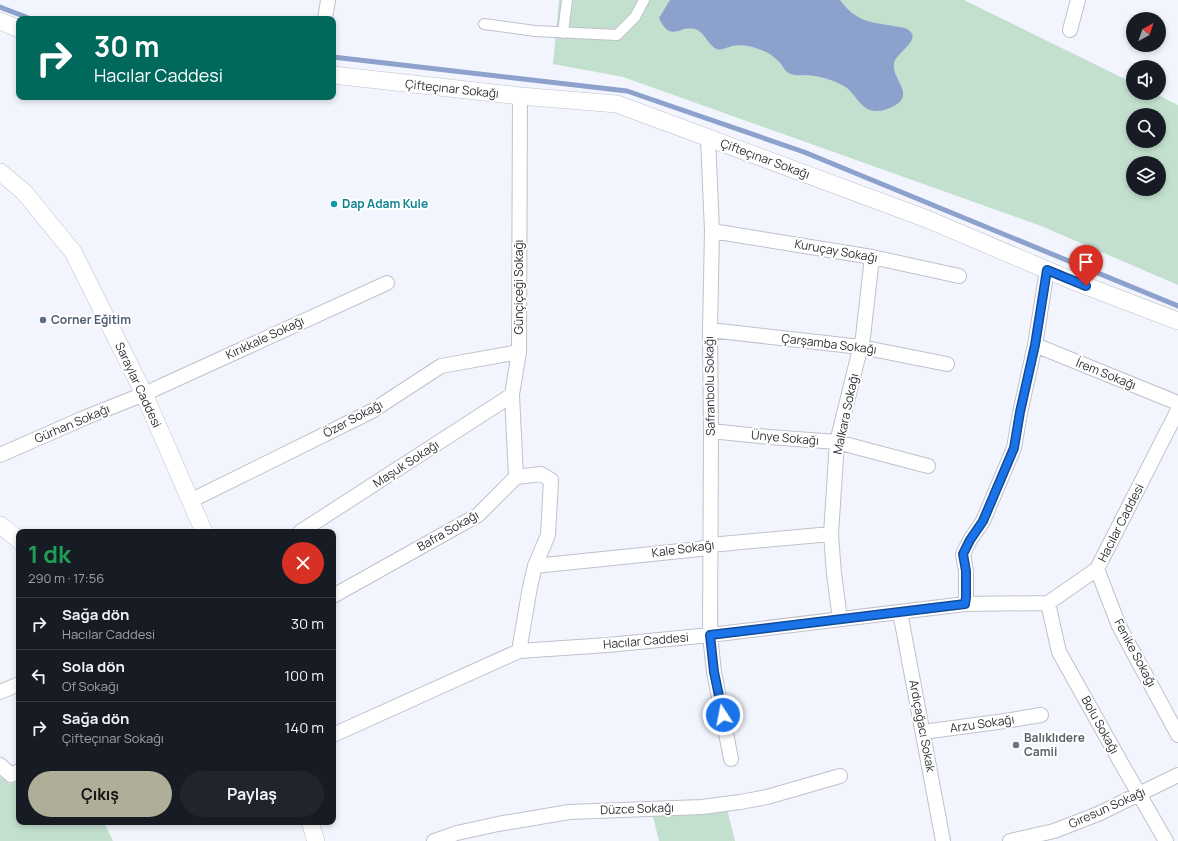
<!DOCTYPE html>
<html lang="tr">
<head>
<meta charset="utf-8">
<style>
	:root { --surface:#171b24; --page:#20242c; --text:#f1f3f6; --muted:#9ea1a6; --line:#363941; --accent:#afaf99 }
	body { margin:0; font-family:Manrope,sans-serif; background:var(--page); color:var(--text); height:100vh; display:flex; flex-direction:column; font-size:15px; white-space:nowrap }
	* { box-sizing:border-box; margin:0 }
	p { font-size:13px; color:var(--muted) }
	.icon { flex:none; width:22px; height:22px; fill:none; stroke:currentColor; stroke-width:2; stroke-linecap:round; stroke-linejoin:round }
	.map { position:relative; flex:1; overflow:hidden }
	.details { position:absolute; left:16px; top:529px; width:320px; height:296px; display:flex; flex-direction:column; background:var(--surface); border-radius:8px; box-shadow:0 2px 6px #0003 }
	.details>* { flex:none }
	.guide { position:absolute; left:16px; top:16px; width:320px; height:84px; border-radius:8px; box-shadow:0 2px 6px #0003; background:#00695c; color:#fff; overflow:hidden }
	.needle { width:26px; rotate:40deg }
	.controls { position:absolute; left:1126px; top:12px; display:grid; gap:8px }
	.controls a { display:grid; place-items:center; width:40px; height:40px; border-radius:50%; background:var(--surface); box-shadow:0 2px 6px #0003; font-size:20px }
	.pin { position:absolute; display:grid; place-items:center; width:34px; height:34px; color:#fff; margin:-41px -17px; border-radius:50% 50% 50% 0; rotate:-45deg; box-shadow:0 0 4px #0007 }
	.pin .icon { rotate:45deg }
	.me { position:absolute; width:44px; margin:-22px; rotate:349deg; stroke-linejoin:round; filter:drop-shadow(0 0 3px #0008) }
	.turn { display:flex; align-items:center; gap:14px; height:84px; padding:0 12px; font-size:18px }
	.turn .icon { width:52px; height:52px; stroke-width:2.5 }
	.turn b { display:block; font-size:28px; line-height:34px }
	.round { display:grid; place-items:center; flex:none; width:42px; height:42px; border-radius:21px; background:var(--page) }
	.summary { display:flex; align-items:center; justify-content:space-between; height:68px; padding:0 12px }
	h1 { font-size:24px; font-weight:700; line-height:30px; color:#1e9e55 }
	.button { display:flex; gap:8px; margin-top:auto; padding:8px 12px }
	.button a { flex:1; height:46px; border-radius:24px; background:var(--accent); color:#111; font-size:16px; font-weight:700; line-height:46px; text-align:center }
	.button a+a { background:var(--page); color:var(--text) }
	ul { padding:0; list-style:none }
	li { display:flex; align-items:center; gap:12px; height:52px; padding:0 12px; border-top:1px solid var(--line) }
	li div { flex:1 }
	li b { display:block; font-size:15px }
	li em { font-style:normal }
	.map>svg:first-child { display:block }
	.green { fill:#c3e0ce; fill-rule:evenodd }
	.water { fill:#8ca1cb }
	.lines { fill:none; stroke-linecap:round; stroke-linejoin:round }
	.stream { stroke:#8ca1cb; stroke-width:5 }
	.pedestrian-casing { stroke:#bfc1cc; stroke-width:12 }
	.minor-casing { stroke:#bfc1cc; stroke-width:16 }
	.tertiary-casing { stroke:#bfc1cc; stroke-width:18 }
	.pedestrian { stroke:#fff; stroke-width:10 }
	.minor { stroke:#fff; stroke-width:14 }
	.tertiary { stroke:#fff; stroke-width:17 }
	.route-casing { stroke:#114b97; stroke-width:10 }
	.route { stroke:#1a73e8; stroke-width:7 }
	.culture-dot { fill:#0f9aa8; stroke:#fff; stroke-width:1.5 }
	.service-dot { fill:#5c6f8a; stroke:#fff; stroke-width:1.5 }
	.worship-dot { fill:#6b7280; stroke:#fff; stroke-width:1.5 }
	.labels { text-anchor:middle; stroke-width:4; stroke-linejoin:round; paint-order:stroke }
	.street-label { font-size:12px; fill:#303135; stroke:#fff }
	.culture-label { font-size:12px; font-weight:bold; fill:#0d838f; stroke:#fff; text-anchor:start }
	.service-label { font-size:12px; font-weight:bold; fill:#4e5e75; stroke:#fff; text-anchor:start }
	.worship-label { font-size:12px; font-weight:bold; fill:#5b616d; stroke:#fff; text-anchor:start }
</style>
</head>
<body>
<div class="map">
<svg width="1178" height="841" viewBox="0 0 1178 841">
	<rect width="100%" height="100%" fill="#f3f5fe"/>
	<!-- green -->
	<path class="green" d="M559 0H964L1133 83V93H1154L1178 105V285L1041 226 623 77 553 64ZM1133 115H1159V141H1133ZM1133 163H1159V189H1133Z
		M0 776 10 784 19 781V822H104L113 841H0Z
		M727 809 735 841H659L652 813Z"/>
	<!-- water -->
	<path class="water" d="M670 0H840C859 26 877 22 905 28 926 38 897 51 894 63 891 79 916 94 894 106 889 109 882 111 877 111 862 112 856 95 847 88 836 80 819 76 806 75 801 75 796 76 791 74 786 73 784 68 781 64 776 58 768 52 761 50 752 46 741 44 732 46 727 47 722 51 717 49 708 46 705 32 695 29 680 24 671 44 659 18Z"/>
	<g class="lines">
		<!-- stream -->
		<path class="stream" d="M0 7 31 19
			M333 57 627 91 804 152 1178 306"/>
		<!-- pedestrian casing -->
		<g class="pedestrian-casing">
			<path id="pedestrian" d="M484 24 535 31 617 35 635 17 644 0
				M563 33 567 0"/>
		</g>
		<!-- minor casing -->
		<g class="minor-casing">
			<path id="minor" d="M325 19 328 0
				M1070 30 1078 0
				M708 138 712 231 710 330 711 431 710 635 714 672 731 759
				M712 231 872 257 959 276
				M710 330 861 347 947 364
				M1035 345 1178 403
				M711 431 769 437 837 442 928 466
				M0 455 84 418 144 394 387 283
				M516 477 512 395 519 352 520 96
				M190 501 372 411 441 366 519 352
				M300 532 512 395
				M535 566 700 549 710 545 831 534
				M1097 569 1119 626 1178 735
				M333 596 478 515 516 477 541 474 551 480 548 535 535 566 530 587 519 651
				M1048 603 1059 652 1120 761 1166 841
				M965 604 966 597V571L963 554 970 540 983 521 1014 448 1020 413 1035 345 1047 270
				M900 612 943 841
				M840 619 834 574 831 534 837 442 863 337 872 257
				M0 692 19 684
				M923 732 1005 721 1041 715
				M333 735 519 651 608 645 710 635 965 604 1048 603 1097 569 1178 410
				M0 765 11 775 19 771
				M434 841 457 833 498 824 569 812 702 807 740 802 767 797 840 776
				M1010 841 1054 831 1098 814 1178 775"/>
		</g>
		<!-- tertiary casing -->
		<g class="tertiary-casing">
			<path id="tertiary" d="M0 21 19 29
				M333 75 520 96 617 104 927 219 1073 281 1178 321
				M0 172 24 192 73 252 144 394 204 532
				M0 525 19 540
				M310 822 316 841"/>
		</g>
		<!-- pedestrian -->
		<use href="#pedestrian" class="pedestrian"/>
		<!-- minor -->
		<use href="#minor" class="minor"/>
		<!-- tertiary -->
		<use href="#tertiary" class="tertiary"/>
	</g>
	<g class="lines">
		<!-- route casing -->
		<g class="route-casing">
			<path id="route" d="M723 715 714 672 710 635 965 604 966 597V571L963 554 970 540 983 521 1014 448 1020 412 1035 345 1047 270 1086 286"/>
		</g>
		<!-- route -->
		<use href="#route" class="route"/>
	</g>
	<!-- markers -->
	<circle class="culture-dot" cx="334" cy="204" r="4"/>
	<circle class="service-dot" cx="43" cy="320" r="4"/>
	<circle class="worship-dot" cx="1016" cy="745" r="4"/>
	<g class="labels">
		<!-- street labels -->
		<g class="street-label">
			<text transform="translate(452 89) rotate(6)" y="4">Çifteçınar Sokağı</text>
			<text transform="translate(765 159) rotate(20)" y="4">Çifteçınar Sokağı</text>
			<text transform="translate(836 251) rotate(10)" y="4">Kuruçay Sokağı</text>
			<text transform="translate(519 287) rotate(-90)" y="4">Günçiçeği Sokağı</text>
			<text transform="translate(265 338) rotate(-25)" y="4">Kırıkkale Sokağı</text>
			<text transform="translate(829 344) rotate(7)" y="4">Çarşamba Sokağı</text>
			<text transform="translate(1106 374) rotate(22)" y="4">İrem Sokağı</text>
			<text transform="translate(138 385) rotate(65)" y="4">Saraylar Caddesi</text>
			<text transform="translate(710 386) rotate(-91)" y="4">Safranbolu Sokağı</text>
			<text transform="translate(846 414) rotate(-78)" y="4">Malkara Sokağı</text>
			<text transform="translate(353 419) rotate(-28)" y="4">Özer Sokağı</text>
			<text transform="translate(72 424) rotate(-23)" y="4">Gürhan Sokağı</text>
			<text transform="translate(785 438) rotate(5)" y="4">Ünye Sokağı</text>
			<text transform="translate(406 464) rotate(-33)" y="4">Maşuk Sokağı</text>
			<text transform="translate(1121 523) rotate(-63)" y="4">Hacılar Caddesi</text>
			<text transform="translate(448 531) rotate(-30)" y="4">Bafra Sokağı</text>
			<text transform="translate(683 549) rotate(-8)" y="4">Kale Sokağı</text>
			<text transform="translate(646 641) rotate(-5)" y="4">Hacılar Caddesi</text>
			<text transform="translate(1135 653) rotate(62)" y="4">Fenike Sokağı</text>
			<text transform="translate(982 724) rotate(-8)" y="4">Arzu Sokağı</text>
			<text transform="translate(1100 725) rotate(61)" y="4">Bolu Sokağı</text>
			<text transform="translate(922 726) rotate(79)" y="4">Ardıçağacı Sokak</text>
			<text transform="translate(1107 808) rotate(-24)" y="4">Gıresun Sokağı</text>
			<text transform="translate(637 809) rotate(-2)" y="4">Düzce Sokağı</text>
		</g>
		<!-- culture labels -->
		<g class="culture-label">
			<text x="342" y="208">Dap Adam Kule</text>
		</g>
		<!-- service labels -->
		<g class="service-label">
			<text x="51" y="324">Corner Eğitim</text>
		</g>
		<!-- worship labels -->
		<g class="worship-label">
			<text x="1024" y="742">Balıklıdere<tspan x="1024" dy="14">Camii</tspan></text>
		</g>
	</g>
</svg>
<div class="controls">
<a><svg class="needle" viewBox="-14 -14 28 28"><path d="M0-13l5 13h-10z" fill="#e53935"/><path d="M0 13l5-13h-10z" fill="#9ea1a6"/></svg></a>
<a><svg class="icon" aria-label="sound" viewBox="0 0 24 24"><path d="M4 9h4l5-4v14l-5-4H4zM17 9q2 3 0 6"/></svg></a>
<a><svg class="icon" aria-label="search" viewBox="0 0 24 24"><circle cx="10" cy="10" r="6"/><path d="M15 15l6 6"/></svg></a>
<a><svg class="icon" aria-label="layers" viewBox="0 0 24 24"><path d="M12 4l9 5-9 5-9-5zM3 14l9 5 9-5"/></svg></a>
</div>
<div class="pin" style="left:1086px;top:286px;background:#d93025"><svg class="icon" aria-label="arrive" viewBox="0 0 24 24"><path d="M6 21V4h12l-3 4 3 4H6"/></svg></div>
<svg class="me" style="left:723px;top:715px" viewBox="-20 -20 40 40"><circle r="17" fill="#1a73e8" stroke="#fff" stroke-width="3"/><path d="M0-11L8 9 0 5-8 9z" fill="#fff"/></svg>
<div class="guide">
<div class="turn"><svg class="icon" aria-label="right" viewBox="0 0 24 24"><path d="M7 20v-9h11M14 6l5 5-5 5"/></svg><div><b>30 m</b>Hacılar Caddesi</div></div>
</div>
<section class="details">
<div class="summary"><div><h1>1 dk</h1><p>290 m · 17:56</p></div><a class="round" style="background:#d93025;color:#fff"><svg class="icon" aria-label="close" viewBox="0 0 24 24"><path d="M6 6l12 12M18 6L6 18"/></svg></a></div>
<ul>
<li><svg class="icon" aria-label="right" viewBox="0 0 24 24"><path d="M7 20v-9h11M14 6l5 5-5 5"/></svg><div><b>Sağa dön</b><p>Hacılar Caddesi</p></div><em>30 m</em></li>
<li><svg class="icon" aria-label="left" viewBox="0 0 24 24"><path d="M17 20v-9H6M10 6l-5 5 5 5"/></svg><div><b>Sola dön</b><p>Of Sokağı</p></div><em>100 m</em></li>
<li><svg class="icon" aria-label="right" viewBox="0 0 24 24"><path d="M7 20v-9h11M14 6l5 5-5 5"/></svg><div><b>Sağa dön</b><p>Çifteçınar Sokağı</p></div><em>140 m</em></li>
</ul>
<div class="button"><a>Çıkış</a><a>Paylaş</a></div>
</section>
</div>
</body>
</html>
